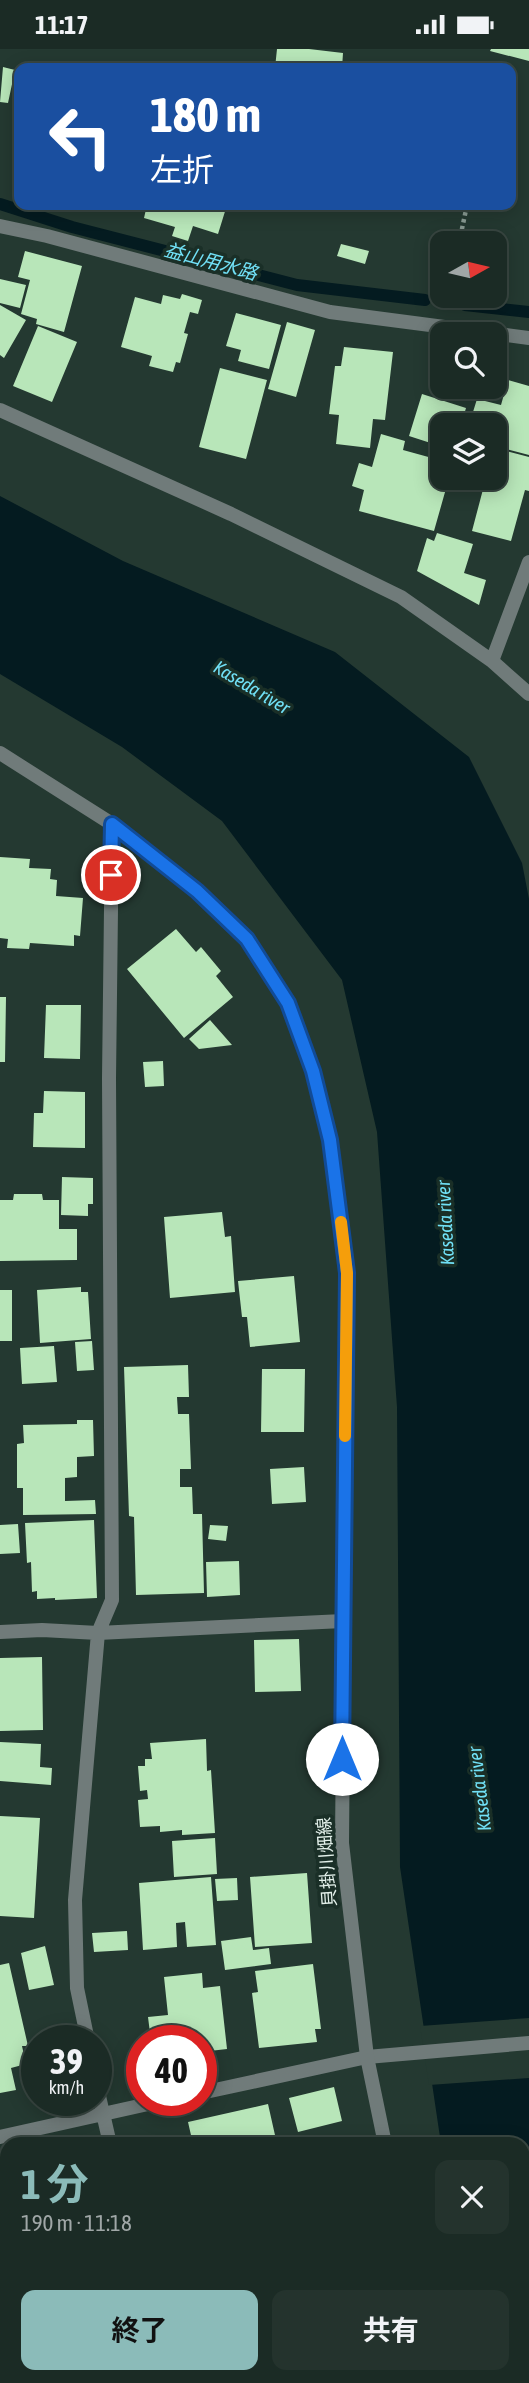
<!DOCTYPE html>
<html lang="ja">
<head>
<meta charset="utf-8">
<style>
	:root { --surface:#1b2b25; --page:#24332d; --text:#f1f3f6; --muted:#a0a7a7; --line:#394742; --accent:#8bbbb9 }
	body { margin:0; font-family:"Asap Condensed","Noto Sans JP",sans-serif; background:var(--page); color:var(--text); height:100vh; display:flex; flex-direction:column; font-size:26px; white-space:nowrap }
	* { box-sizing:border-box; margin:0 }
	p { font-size:23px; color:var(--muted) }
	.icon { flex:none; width:38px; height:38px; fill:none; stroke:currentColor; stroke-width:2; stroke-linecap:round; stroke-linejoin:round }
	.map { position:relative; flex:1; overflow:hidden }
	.details { position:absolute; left:0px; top:2088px; width:530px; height:247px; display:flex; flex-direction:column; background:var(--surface); border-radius:21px 21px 0 0; box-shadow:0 4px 18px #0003,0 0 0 2px var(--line) }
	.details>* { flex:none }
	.banner { position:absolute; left:14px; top:14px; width:502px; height:147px; border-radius:14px; box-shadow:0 4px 18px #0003,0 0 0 2px var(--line); background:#1a4fa0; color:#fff; overflow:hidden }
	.needle { width:46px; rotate:82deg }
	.fabs { position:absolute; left:430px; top:182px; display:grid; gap:14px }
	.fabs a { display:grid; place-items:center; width:77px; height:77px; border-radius:14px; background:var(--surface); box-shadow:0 4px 18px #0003,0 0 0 2px var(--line); font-size:35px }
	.speed { position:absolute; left:21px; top:1976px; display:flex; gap:14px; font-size:35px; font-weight:700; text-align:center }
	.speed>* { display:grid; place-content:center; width:91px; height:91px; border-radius:50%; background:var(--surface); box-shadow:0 4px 18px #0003,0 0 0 2px var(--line); line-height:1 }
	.speed small { font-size:18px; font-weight:400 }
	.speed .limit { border:10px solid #d22; background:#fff; color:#111 }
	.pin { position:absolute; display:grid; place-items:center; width:60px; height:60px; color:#fff; margin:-30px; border:4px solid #fff; border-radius:50%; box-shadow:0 2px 7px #0007 }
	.me { position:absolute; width:77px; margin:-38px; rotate:0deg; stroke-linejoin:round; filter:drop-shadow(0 0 5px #0008) }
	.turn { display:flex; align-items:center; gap:24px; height:147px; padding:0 21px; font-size:32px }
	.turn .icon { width:91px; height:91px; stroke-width:2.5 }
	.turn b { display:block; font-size:49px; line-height:60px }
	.round { display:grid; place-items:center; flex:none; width:74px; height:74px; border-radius:14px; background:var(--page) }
	.overview { display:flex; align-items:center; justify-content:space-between; height:119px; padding:0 21px }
	h1 { font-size:42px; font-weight:700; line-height:52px; color:var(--accent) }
	.primary-button { display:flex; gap:14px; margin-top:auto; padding:14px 21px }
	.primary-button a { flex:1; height:80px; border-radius:14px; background:var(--accent); color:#111; font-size:28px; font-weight:700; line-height:80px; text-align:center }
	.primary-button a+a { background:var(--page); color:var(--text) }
	.status { display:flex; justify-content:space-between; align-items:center; height:49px; padding:0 35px; background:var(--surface); direction:ltr }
	.status svg { height:19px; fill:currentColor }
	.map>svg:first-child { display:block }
	.water { fill:#041b20 }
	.pier { fill:#243931 }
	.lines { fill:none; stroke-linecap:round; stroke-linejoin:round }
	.stream { stroke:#041b20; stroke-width:12 }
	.building { fill:#b8e6b9 }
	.path { stroke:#8a9b94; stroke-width:4.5; stroke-dasharray:3.5 3.5; stroke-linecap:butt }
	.minor { stroke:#707b7a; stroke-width:14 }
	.tertiary { stroke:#707b7a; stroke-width:14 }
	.route-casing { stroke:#114b97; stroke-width:18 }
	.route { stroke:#1a73e8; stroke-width:12 }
	.slow { stroke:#f59e0b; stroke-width:12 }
	.labels { text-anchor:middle; stroke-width:7; stroke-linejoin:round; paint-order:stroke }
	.street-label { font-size:18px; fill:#e3f0ea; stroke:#1a2f27 }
	.water-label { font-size:19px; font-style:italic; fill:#71e1f7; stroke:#1a2f27 }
</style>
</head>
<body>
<div class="status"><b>11:17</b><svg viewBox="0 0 49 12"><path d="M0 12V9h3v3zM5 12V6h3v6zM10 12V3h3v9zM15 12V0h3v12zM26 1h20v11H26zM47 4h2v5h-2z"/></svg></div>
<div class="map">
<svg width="529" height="2334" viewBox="0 0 529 2334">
	<rect width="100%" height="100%" fill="#243931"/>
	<!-- water -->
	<path class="water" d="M0 447 123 512 335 603 469 708 522 814 529 850V2334H523L520 2328H523V2095H441L400 1818 397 1358 377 1083 342 931 222 772 122 698 0 625Z"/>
	<!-- pier -->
	<path class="pier" d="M529 1969V2029L429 2036 420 1977Z"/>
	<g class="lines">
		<!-- stream -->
		<path class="stream" d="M0 155 72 178 297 236 425 251
			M465 256 529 263"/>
	</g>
	<!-- building -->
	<path class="building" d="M277 0H309L343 4 342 19H275Z
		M491 0H529V12L490 2Z
		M3 18 15 21 8 54 0 53Z
		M147 156H227L218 185 193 177 188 192 172 187 175 178 144 169Z
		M341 195 369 202 365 215 337 207Z
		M25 202 82 217 64 283 36 275 37 270 21 265 30 231 18 228Z
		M0 230 26 236 20 259 0 254Z
		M182 245 202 251 198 265 190 263 184 284 188 285 180 314 176 313 173 323 149 317 152 307 121 298 135 248 161 255 163 246 180 250Z
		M0 256 26 271 4 309 0 306Z
		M236 264 281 276 269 320 238 312 241 301 226 297Z
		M287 273 315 281 296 348 268 340Z
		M38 277 77 293 52 353 13 337Z
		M344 298 393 303 385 371 373 370 370 399 336 395 339 366 329 365 335 317H341Z
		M220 319 267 331 246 410 199 398Z
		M508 331 529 337V406L495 397V376H469L477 350 501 356Z
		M422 345 466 359 461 376H443V398L409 387Z
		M381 385 405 392 403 401 443 412V429H449L434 482 359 462 364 441 352 437 359 414 372 418Z
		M495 399 529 408V442L525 441 511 492 472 482 486 429H495Z
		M437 484 473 495 464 524 486 531 479 556 417 522 427 489 434 492Z
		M0 808 30 810 29 819 51 820 50 830 57 831 56 847 83 849 80 887 74 886V897L30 894 29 900 7 899 8 890 0 889Z
		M176 880 196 903 201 898 221 922 216 927 233 948 184 989 127 920Z
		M0 948H6L5 1013H0Z
		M46 956H81L80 1010 44 1009Z
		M210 971 232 996 199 1000 189 990Z
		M163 1012 164 1037 145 1038 143 1013Z
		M44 1042 85 1043V1099L33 1098 34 1064H43Z
		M62 1128 93 1129V1155H88V1167L61 1166Z
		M14 1145H42L43 1151H59V1180H77V1211L0 1212V1151H13Z
		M222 1163 225 1188 231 1187 235 1243 170 1249 164 1168Z
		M294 1227 300 1293 250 1298 247 1268H242L238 1232Z
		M81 1238V1243H88L91 1290 40 1294 37 1241Z
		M0 1241H12V1292H0Z
		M92 1292 94 1321 77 1322 75 1293Z
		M54 1297 57 1333 22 1335 20 1299Z
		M188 1316 189 1348H177L178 1365H189L191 1420H180V1438H192L193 1465H202L204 1544 136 1546 134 1468 129 1467 124 1318Z
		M262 1320H305L304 1383H261Z
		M77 1371H93L94 1407 77 1408V1428L65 1429V1452L95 1451 96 1465 23 1466V1439H17V1395L24 1394 23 1376 77 1375Z
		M304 1418 306 1453 272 1455 270 1420Z
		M94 1471 97 1549 55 1551V1549L37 1550V1542L32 1543 31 1513 27 1514 25 1474Z
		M18 1475 20 1504 0 1505V1476Z
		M210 1476 228 1477 226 1492 208 1490Z
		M239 1512 240 1546 207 1548 206 1513Z
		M299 1590 301 1642 255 1643 254 1591Z
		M42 1608 43 1681 0 1682V1609Z
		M206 1690 207 1722 211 1721 215 1784 182 1786V1781L160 1783V1777L140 1778 138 1751 148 1750 147 1741 140 1742 138 1717H145V1710H152L150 1694Z
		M0 1693 41 1695 40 1718 52 1719 51 1736 0 1732Z
		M0 1767 40 1769 34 1869 0 1867Z
		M215 1789 217 1825 174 1828 172 1792Z
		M307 1824 312 1894 255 1898 250 1828Z
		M211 1828 216 1896 187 1898 185 1873 176 1874 177 1898 143 1901 139 1834Z
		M237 1829 238 1851 217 1852 215 1830Z
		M127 1882 128 1901 94 1903 92 1884Z
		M251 1888 253 1901 269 1899 271 1915 225 1921 221 1892Z
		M45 1897 54 1936 29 1941 21 1904Z
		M9 1914 28 1997H22L26 2015 11 2019 16 2041 0 2044V1916Z
		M313 1915 321 1980H315L317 1993 259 1999 252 1944 258 1943 255 1922Z
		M202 1924 203 1939 220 1937 227 2000 201 2003V1992H151L148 1968 168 1966 164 1928Z
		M334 2038 342 2072 298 2083 289 2049Z
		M268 2055 277 2095H193L188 2073Z
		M7 2115V2153L4 2154 0 2138V2117Z
		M97 2328H143L144 2334H81L80 2332Z
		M196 2328H260L262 2334H197Z
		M315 2328H369L370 2331 357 2334H317Z"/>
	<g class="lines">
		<!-- path -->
		<path class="path" d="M459 194 467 156"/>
		<!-- minor -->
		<path class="minor" d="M0 177 47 187 330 263 529 289
			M0 361 231 465 401 548 492 612 529 645
			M492 612 529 513
			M0 1583 42 1581 98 1584 343 1572
			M88 1992 77 1939 75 1851 98 1584 112 1551 109 1030 112 775
			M96 2034 110 2095
			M201 2044 367 2008 529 1994
			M0 2088 166 2051
			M167 2328 169 2334"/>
		<!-- tertiary -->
		<path class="tertiary" d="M0 704 112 775 197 842 248 890 288 954 313 1022 330 1091 347 1224 342 1794 367 2008 385 2095
			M448 2328 450 2334"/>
	</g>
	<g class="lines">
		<!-- route casing -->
		<g class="route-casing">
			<path id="route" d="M111 826 112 775 197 842 247 890 288 954 313 1022 330 1091 347 1224 342 1710"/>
		</g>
		<!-- route -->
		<use href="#route" class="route"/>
		<!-- slow -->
		<path class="slow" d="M341 1173 347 1224 345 1387"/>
	</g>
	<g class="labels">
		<!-- street labels -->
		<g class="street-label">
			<text transform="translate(327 1813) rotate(-94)" y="6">貝掛川畑線</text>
		</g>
		<!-- water labels -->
		<g class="water-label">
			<text transform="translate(211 212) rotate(15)" y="7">益山用水路</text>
			<text transform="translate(252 638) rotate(31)" y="7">Kaseda river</text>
			<text transform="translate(445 1174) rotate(-93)" y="7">Kaseda river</text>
			<text transform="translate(479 1740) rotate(-97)" y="7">Kaseda river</text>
		</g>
	</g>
</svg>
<div class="fabs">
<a><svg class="needle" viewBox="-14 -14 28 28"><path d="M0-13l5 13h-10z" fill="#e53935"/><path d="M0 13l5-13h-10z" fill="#a0a7a7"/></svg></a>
<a><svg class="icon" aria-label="search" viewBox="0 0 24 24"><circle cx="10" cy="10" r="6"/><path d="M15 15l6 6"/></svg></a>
<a><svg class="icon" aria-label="layers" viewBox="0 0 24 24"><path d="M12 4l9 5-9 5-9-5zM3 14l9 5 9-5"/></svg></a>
</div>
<div class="speed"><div>39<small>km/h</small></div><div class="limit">40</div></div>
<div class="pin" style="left:111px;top:826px;background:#d93025"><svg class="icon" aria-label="arrive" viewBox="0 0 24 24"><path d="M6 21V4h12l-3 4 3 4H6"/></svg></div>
<svg class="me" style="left:342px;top:1710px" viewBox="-20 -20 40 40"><circle r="19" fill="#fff"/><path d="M0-13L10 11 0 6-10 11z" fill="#1a73e8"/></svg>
<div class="banner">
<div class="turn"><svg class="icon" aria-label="left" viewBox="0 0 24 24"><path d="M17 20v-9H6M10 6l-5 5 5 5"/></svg><div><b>180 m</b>左折</div></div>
</div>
<section class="details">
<div class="overview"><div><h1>1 分</h1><p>190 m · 11:18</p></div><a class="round"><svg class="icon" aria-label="close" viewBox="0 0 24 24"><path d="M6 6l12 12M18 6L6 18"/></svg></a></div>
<div class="primary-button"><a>終了</a><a>共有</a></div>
</section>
</div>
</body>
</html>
